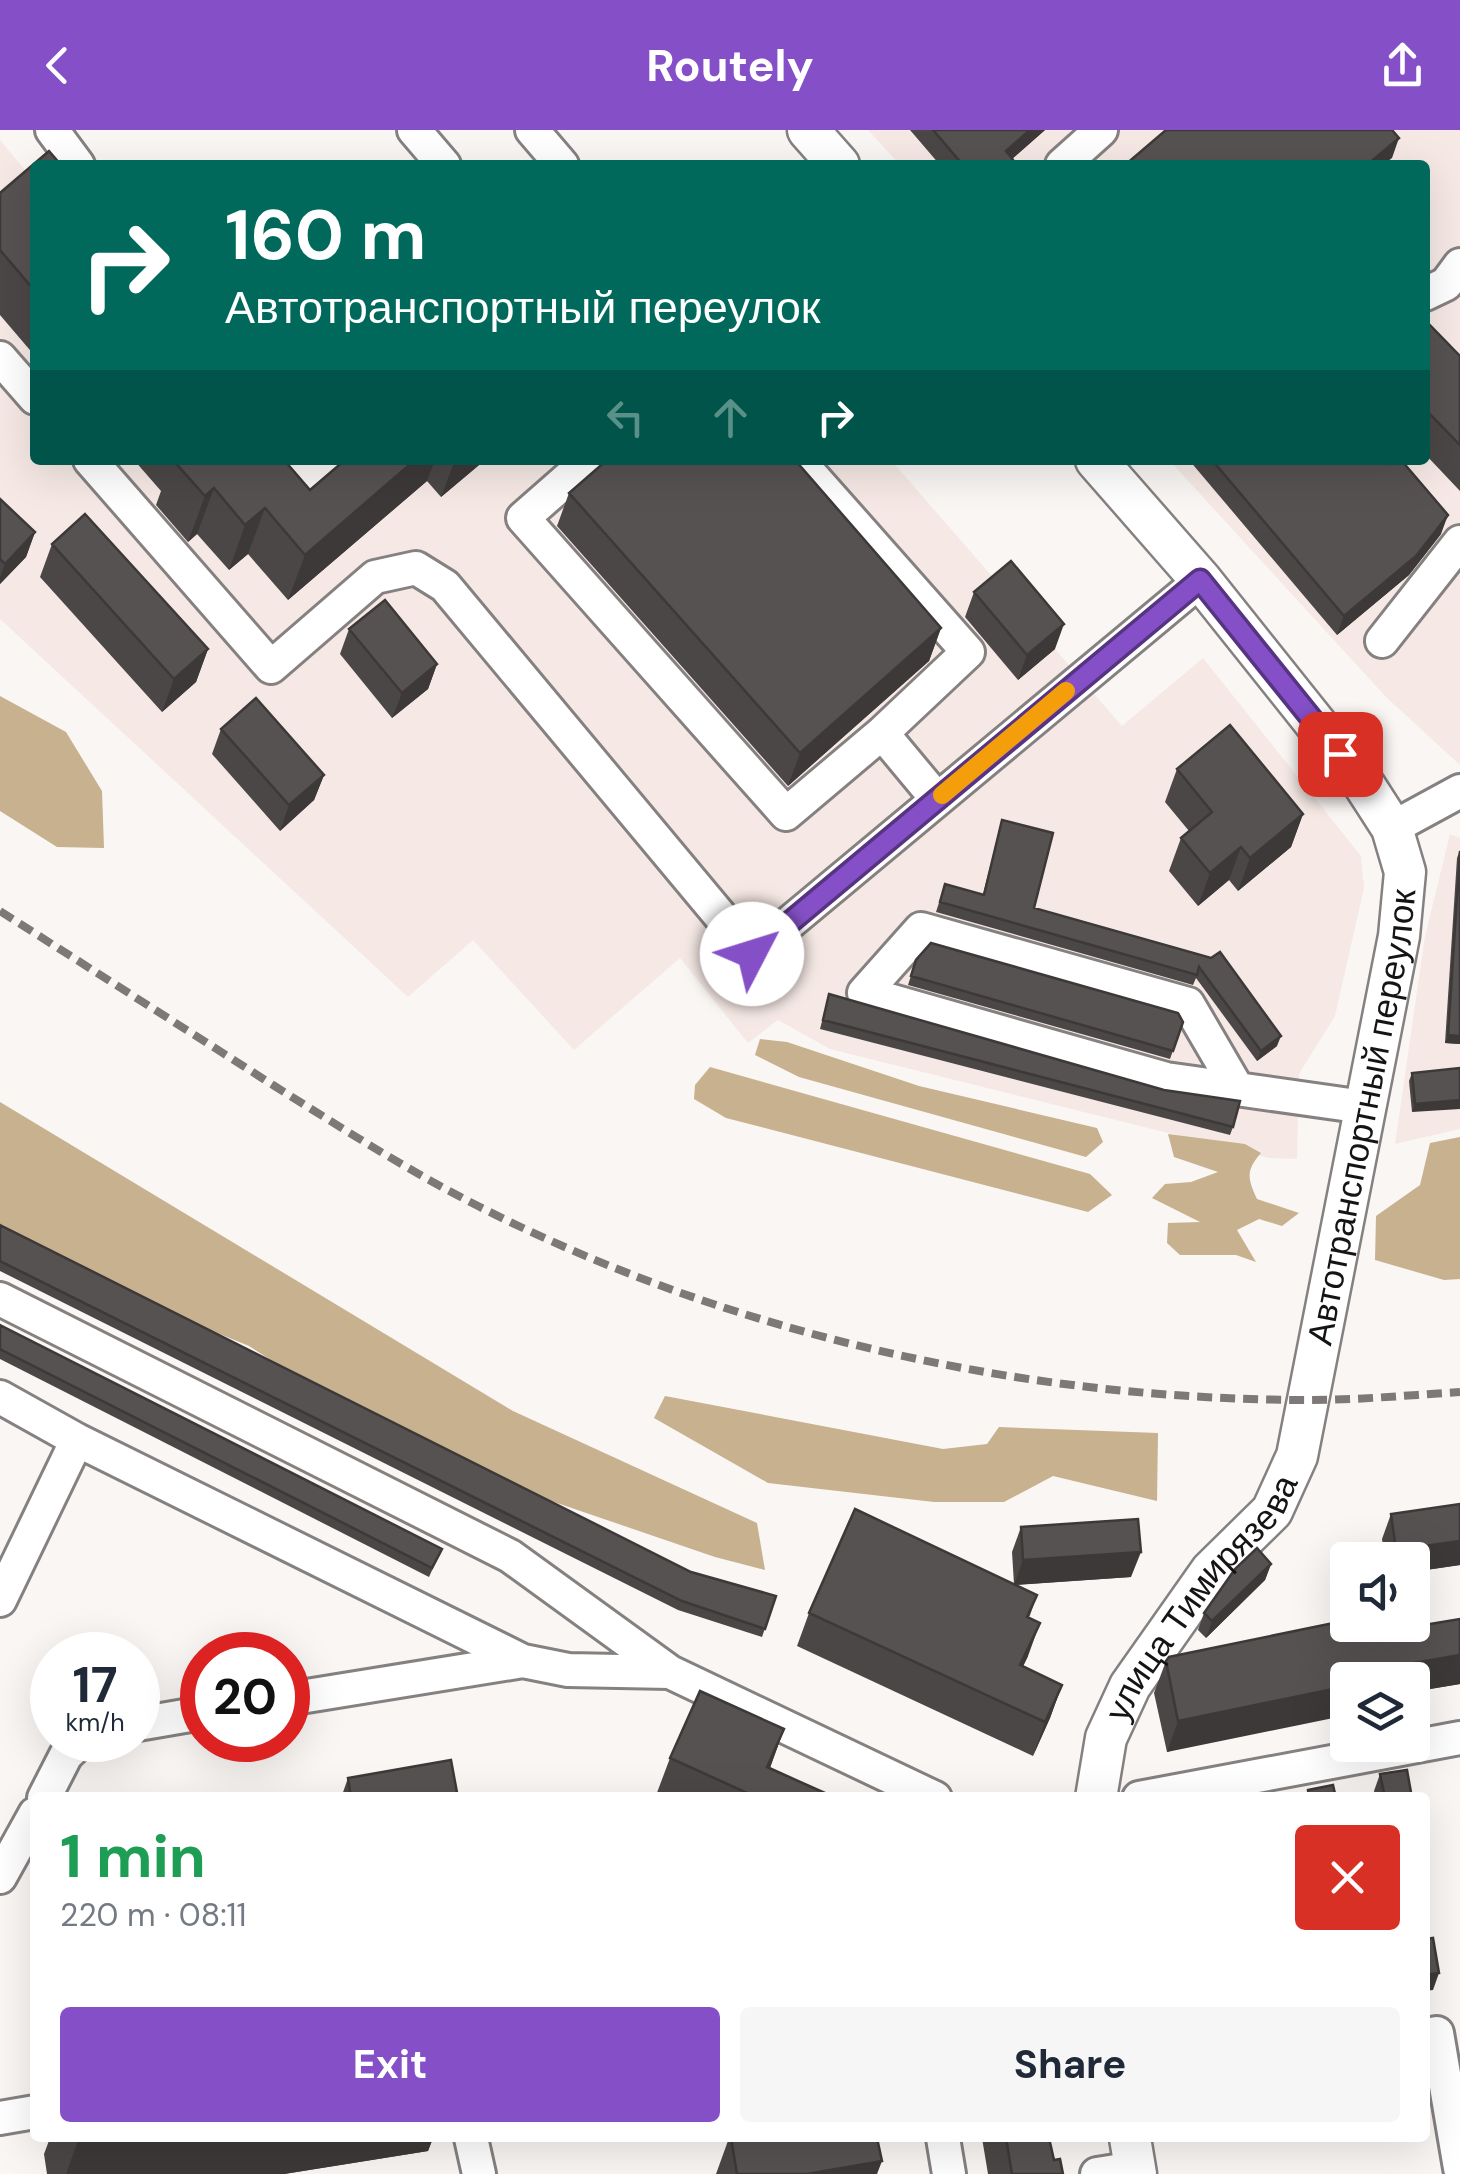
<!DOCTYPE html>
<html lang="en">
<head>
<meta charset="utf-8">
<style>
	:root { --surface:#fff; --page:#f6f6f7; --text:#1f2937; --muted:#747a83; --accent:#8550c7 }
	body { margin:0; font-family:"DM Sans",sans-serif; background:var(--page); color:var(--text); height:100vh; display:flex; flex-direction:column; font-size:38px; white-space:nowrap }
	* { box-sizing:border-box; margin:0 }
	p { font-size:32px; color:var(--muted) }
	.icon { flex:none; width:55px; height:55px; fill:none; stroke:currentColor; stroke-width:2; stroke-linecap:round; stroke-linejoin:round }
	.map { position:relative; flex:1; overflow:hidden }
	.details { position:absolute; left:30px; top:1662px; width:1400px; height:350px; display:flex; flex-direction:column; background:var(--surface); border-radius:10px; box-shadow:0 10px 40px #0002 }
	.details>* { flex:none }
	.hud { position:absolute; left:30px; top:30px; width:1400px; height:305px; border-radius:10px; box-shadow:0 10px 40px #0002; background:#00695c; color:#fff; overflow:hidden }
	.tools { position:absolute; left:1330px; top:1412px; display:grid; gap:20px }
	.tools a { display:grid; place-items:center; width:100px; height:100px; border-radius:10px; background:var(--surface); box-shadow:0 10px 40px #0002; font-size:50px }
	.speed { position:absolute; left:30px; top:1502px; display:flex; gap:20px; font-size:50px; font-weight:700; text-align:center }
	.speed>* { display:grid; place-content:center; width:130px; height:130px; border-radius:50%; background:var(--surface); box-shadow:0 10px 40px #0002; line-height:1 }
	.speed small { font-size:25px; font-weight:400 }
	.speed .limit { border:15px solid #d22; background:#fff; color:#111 }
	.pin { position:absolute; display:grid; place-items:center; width:85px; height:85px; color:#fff; margin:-42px; border-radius:20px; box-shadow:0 5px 15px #0006 }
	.me { position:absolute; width:110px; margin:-55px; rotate:50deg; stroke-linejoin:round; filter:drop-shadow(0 0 8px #0008) }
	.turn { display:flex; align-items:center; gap:35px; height:210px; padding:0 30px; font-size:45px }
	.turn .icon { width:130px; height:130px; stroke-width:2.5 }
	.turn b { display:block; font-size:70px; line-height:85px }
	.lanes { display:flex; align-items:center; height:95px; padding:0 30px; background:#0003; justify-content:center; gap:50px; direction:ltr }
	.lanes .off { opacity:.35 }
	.round { display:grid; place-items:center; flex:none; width:105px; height:105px; border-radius:10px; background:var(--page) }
	.overview { display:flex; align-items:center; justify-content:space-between; height:170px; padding:0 30px }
	h1 { font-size:60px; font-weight:700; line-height:75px; color:#1e9e55 }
	.cta { display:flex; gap:20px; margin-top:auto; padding:20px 30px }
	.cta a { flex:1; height:115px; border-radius:10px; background:var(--accent); color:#fff; font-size:40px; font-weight:700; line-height:115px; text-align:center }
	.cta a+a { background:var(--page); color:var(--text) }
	header { display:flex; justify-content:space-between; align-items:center; height:130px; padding:0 30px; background:var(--accent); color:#fff; font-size:45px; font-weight:700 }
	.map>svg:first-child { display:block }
	.built { fill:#f6e9e5 }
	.forest { fill:#c7b18f }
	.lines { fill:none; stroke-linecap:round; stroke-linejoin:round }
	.minor-casing { stroke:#858180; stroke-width:38 }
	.major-casing { stroke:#858180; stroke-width:45 }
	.minor { stroke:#fff; stroke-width:32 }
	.major { stroke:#fff; stroke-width:40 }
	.rail { stroke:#7c7978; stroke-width:8; stroke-dasharray:15 8; stroke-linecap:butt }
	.wall { fill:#4b4747 }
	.shaded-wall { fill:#3d3939 }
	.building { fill:#575252; stroke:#3d3939; stroke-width:2.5 }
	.route-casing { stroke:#563481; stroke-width:25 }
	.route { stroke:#8550c7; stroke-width:18 }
	.slow { stroke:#f59e0b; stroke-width:18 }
	.labels { text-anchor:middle; stroke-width:10; stroke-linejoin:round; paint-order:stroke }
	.street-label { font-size:35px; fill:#151313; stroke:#faf6f4 }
</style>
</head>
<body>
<header><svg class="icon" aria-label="back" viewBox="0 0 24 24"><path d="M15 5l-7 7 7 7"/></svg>Routely<svg class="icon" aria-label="share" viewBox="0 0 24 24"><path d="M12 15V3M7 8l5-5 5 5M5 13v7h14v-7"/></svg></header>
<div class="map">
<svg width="1460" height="2044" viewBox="0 0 1460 2044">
	<rect width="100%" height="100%" fill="#faf6f4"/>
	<!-- built -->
	<path class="built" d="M868 0H1460V635L1386 567 1169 330H1425V35H900Z
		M0 10 35 52V330H229L294 405 381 330H891L1122 596 1203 528 1361 726 1364 758 1335 886 1299 944 1297 1029 1269 1028 830 919 778 890 748 913 680 828 574 920 473 810 408 867 0 489Z
		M1450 704 1460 708V999L1395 1014 1425 806Z"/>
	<!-- forest -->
	<path class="forest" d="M0 566 66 602 102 661 104 718 57 717 0 681Z
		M760 909 787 912 919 956 1097 998 1103 1012 1086 1027 799 947 755 925Z
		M710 937 1090 1044 1112 1065 1088 1082 726 988 694 969 695 955Z
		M0 972 513 1281 757 1393 765 1440 715 1427 487 1349 404 1315 249 1216 0 1114Z
		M1168 1004 1245 1014 1261 1023C1245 1041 1248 1049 1257 1069L1299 1083 1282 1096 1259 1089 1237 1100 1256 1132 1236 1125H1180L1167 1113 1168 1093 1200 1092 1152 1068 1165 1054 1191 1052 1218 1042 1174 1027Z
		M1460 1007V1149L1444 1150 1375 1130 1376 1086 1420 1055 1430 1013Z
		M665 1266 943 1319 987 1314 999 1297 1158 1303 1157 1371 1053 1346 1004 1372H934L768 1353 654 1288Z"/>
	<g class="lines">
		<!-- minor casing -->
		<g class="minor-casing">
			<path id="minor" d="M52 0 78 35
				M414 0 444 35
				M532 0 562 35
				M1062 35 1101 0
				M1425 164 1446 154 1460 135
				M0 228 35 268
				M90 330 271 537 375 447 416 438 445 456 752 824 1201 450
				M589 330 523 388 786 684 882 603 968 522 798 330
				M1382 511 1460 412
				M882 603 937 669
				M1392 698 1460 661
				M1237 958 1188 874 921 799 864 863 1166 949 1364 977
				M0 1169 510 1426 670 1542 935 1668
				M0 1267 77 1310 523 1531 568 1540 670 1542
				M0 1470 77 1310
				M288 1569 523 1531
				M138 1594 202 1583
				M44 1668 66 1625 82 1610
				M1139 1668 1460 1608
				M0 1747 35 1684
				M1425 1905 1437 1903 1460 2038
				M0 1988 35 1982
				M471 2008 479 2044
				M943 2008 949 2044
				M1097 2044 1135 2038"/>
		</g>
		<!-- major casing -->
		<g class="major-casing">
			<g id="major">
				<path d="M808 0 839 35"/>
				<path id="s1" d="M1096 1668 1106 1608 1130 1556 1211 1441 1272 1381 1297 1326 1399 806 1405 742 1392 698 1363 653 1201 450 1096 330"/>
				<path d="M1130 2008 1136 2044"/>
			</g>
		</g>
		<!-- minor -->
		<use href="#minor" class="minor"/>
		<!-- major -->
		<use href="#major" class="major"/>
		<!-- rail -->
		<path class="rail" d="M0 781C91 839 182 897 273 955 340 997 407 1040 478 1076 731 1205 1026 1270 1310 1270 1360 1270 1410 1265 1460 1262"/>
	</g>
	<!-- wall -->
	<path class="wall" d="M910 0H1045L1012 29 1017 35H940Z
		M35 35V226L0 185V63Z
		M1425 190 1460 226V361L1425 324Z
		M134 330H284L310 360 345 330H485L441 367 427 351 288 470 248 424 229 440 197 404 188 412 156 375 161 361Z
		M1189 330H1401L1441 404 1409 445 1337 505Z
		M569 363 941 498 929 531 788 656 557 396Z
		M0 369 35 402 26 427 0 454Z
		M52 414 208 519 196 552 162 582 40 447Z
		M974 462 1055 519 1018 550 965 487Z
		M349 499 437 534 428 559 392 588 340 524Z
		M221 599 324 645 314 670 280 701 212 624Z
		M1177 639 1303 684 1291 717 1238 761 1229 750 1198 776 1169 741 1181 708 1189 701 1165 672Z
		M1002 690 1034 778 1211 828 1277 916 1257 931 1196 848 1193 855 936 782 945 754 983 764Z
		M1460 720V914L1445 913 1457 728Z
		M916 830 1183 892 1170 929 908 855Z
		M829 864 1233 997 1230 1005 820 899Z
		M1460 938 1412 982 1409 951 1412 943Z
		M0 1095 691 1442 776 1466 762 1507 678 1480 0 1141Z
		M0 1195 438 1427 429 1447 0 1229Z
		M1391 1384 1460 1435 1412 1442V1430H1385L1382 1409Z
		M1021 1397 1131 1447 1016 1455 1037 1465 1029 1488 1028 1526 1023 1536 1062 1555 1050 1588 1033 1626 797 1516 809 1483 1014 1454 1012 1422Z
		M1271 1434 1265 1450 1206 1508 1198 1500 1204 1483Z
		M1394 1500 1460 1554 1412 1562V1550L1167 1622 1154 1563 1166 1531Z
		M784 1599 770 1638 836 1668H655L670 1628Z
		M1380 1644 1412 1668H1375L1374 1661Z
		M348 1648 458 1668H341Z
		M50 2008H433L428 2021 284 2044H47L44 2024Z
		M729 2008H877V2044H716Z
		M982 2008H1049L1054 2030 1063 2044H988Z"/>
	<!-- shaded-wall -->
	<path class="shaded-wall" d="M1030 0H1045L1005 35 1006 21Z
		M1399 8 1392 28 1383 35H1367Z
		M415 330H435L427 351 288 470 305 425Z
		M455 330H485L441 367Z
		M214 358 197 404 188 412 205 366Z
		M265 378 248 424 229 440 245 395Z
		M1448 385 1441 404 1409 445 1337 505 1344 486Z
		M35 402 26 427 0 454V447L5 434Z
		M1064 494 1055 519 1018 550 1027 525Z
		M941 498 929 531 788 656 800 623Z
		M208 519 196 552 162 582 174 549Z
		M437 534 428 559 392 588 402 563Z
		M324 645 314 670 280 701 289 675Z
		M1303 684 1291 717 1238 761 1250 728Z
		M1241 717 1229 750 1198 776 1210 743Z
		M1448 905 1460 906V914L1445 913Z
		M1281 906 1277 916 1257 931 1261 921Z
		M1460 970V979L1412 982 1415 974Z
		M1460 1411V1435L1412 1442V1430H1393L1396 1420Z
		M1141 1422 1131 1447 1014 1455 1023 1430Z
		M1271 1434 1265 1450 1206 1508 1212 1491Z
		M1040 1493 1028 1526 1008 1568 1020 1535Z
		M1460 1525V1554L1412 1562V1550H1378L1402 1535Z
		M1062 1555 1050 1588 1033 1626 1045 1592Z
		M1348 1556V1585L1167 1622 1178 1591Z
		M784 1599 768 1643 767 1637Z
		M1439 1843 1433 1860 1425 1861V1845Z
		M79 2008H433L428 2021 284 2044H66Z
		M882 2031 877 2044H807Z"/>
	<!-- building -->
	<path class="building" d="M933 0H1030L1006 21 1017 35H963Z
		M1166 0H1392L1399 8 1367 35H1125Z
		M49 21 61 35H35V161L0 120V63Z
		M1425 190 1460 226V315L1425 279Z
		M173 330H284L310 360 345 330H415L305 425 265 378 245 395 214 358 205 366Z
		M607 330H795L941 498 800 623 569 363Z
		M1212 330H1401L1448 385 1416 426 1344 486Z
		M0 369 35 402 5 434 0 429Z
		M85 384 208 519 174 549 52 414Z
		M1011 431 1064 494 1027 525 974 462Z
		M385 470 437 534 402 563 349 499Z
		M256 568 324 645 289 675 221 599Z
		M1230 595 1303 684 1250 728 1241 717 1210 743 1181 708 1212 682 1177 639Z
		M1002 690 1053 703 1034 778 1211 828 1220 822 1281 906 1261 921 1199 837 1197 845 940 772 945 754 984 765Z
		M1460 721V906L1448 905Z
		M931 813 1178 883 1183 892 1173 921 911 846 916 830Z
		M829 864 1164 960 1240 971 1233 997 823 890Z
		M1460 938V970L1415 974 1412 943Z
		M0 1095 691 1442 776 1466 765 1499 682 1471 0 1131Z
		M0 1195 442 1419 432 1438 0 1219Z
		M1460 1374V1411L1396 1420 1391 1384Z
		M855 1379 1037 1465 1027 1487 1040 1493 1020 1535 1062 1555 1045 1592 809 1483Z
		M1138 1389 1141 1422 1023 1430 1021 1397Z
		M1257 1418 1271 1434 1212 1491 1204 1483 1235 1439Z
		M1460 1489V1525L1402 1535 1404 1545 1378 1550H1348V1556L1178 1591 1166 1531 1169 1527 1348 1490V1495H1393L1394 1500Z
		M700 1561 784 1599 767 1637 836 1668H753L754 1666 670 1628Z
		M451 1630 458 1668H351L348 1648Z
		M1407 1640 1412 1668H1385L1380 1644Z
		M1333 1655 1336 1668H1309L1308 1660Z
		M1433 1808 1439 1843 1425 1845V1809Z
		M731 2008H877L882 2031 807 2044H737Z
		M1006 2008H1049L1054 2030 1060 2029 1063 2044H1012Z"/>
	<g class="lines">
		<!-- route casing -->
		<g class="route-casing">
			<path id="route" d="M752 824 1200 450 1340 624"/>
		</g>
		<!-- route -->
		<use href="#route" class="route"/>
		<!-- slow -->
		<path class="slow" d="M942 665 1066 561"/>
	</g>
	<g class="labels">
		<!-- street labels -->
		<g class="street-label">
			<text dy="12" stroke="none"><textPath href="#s1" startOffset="750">Автотранспортный переулок</textPath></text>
			<text dy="12" stroke="none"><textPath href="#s1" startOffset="232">улица Тимирязева</textPath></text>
		</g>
	</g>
</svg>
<div class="tools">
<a><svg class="icon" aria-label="sound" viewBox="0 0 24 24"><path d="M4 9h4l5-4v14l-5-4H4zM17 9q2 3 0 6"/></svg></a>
<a><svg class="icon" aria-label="layers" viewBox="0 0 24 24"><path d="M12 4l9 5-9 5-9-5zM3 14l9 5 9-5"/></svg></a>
</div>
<div class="speed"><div>17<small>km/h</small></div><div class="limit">20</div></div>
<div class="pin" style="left:1340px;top:624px;background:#d93025"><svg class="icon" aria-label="arrive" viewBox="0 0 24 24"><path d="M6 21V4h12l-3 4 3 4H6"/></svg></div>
<svg class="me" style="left:752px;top:824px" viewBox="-20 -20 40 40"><circle r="19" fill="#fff"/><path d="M0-13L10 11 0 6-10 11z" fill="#8550c7"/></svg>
<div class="hud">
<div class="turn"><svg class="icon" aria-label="right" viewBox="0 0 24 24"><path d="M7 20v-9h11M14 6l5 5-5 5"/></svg><div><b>160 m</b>Автотранспортный переулок</div></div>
<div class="lanes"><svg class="icon off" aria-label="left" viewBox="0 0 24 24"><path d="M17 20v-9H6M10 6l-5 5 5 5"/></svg><svg class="icon off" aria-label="ahead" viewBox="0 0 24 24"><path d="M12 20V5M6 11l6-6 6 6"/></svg><svg class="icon" aria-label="right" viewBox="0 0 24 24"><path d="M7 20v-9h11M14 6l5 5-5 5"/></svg></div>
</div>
<section class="details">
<div class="overview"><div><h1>1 min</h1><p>220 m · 08:11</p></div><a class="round" style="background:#d93025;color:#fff"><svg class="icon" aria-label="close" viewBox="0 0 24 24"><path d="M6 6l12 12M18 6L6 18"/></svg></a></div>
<div class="cta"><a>Exit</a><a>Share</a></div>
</section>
</div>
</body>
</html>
